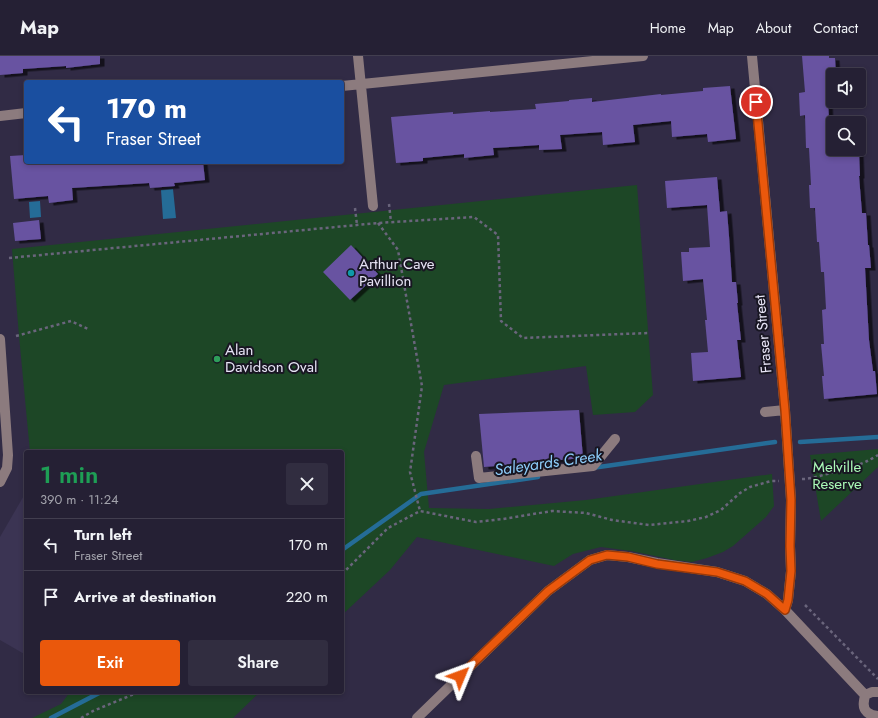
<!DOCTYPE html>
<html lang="en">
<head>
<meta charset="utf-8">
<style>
	:root { --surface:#252034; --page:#312d40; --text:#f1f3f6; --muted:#a3a3ac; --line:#423e4f; --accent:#ea580c }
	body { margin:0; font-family:Jost,sans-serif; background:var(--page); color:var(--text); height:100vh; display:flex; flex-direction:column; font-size:15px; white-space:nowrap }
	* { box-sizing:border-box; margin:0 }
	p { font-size:13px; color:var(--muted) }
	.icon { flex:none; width:22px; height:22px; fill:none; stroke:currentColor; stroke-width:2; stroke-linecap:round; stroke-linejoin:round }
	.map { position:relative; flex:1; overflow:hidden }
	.drawer { position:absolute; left:24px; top:394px; width:320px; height:244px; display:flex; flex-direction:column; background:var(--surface); border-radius:4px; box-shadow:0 2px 6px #0003,0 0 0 1px var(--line) }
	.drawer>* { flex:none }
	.guide { position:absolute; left:24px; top:24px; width:320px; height:84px; border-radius:4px; box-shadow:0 2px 6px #0003,0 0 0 1px var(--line); background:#1a4fa0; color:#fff; overflow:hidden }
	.buttons { position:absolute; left:826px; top:12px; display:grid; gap:8px }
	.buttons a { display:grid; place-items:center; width:40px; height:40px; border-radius:4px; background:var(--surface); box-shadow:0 2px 6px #0003,0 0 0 1px var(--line); font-size:20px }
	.pin { position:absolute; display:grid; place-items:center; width:34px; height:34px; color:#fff; margin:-17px; border:2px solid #fff; border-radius:50%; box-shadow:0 1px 4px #0007 }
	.me { position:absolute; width:44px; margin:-22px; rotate:46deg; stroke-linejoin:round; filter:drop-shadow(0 0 3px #0008) }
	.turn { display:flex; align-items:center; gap:14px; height:84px; padding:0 16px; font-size:18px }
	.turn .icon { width:52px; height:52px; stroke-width:2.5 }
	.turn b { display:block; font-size:28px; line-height:34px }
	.round { display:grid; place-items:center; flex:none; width:42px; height:42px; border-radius:4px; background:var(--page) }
	.head { display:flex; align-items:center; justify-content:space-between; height:68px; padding:0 16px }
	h1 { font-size:24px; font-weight:600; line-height:30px; color:#1e9e55 }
	.cta { display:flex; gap:8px; margin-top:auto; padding:8px 16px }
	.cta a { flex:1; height:46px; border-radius:4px; background:var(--accent); color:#fff; font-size:16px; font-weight:600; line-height:46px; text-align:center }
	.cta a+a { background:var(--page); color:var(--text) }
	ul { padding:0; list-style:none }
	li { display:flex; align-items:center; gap:12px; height:52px; padding:0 16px; border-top:1px solid var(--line) }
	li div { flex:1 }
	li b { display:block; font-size:15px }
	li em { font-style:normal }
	header { display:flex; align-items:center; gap:24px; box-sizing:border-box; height:56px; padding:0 20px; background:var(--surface); border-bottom:1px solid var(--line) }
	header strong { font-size:19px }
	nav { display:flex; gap:22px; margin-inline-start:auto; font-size:14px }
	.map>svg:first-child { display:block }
	.built { fill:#3b3453 }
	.green { fill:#1d4726 }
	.water { fill:#256c97 }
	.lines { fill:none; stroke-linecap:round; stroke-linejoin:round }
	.stream { stroke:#256c97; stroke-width:4.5 }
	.building { fill:#6753a1; filter:url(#shadow) }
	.path { stroke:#6a657c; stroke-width:2.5; stroke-dasharray:3 3; stroke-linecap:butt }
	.minor { stroke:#8c7b7e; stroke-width:10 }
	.route-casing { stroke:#983908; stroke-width:10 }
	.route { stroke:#ea580c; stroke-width:7 }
	.culture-dot { fill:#0f9aa8; stroke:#181622; stroke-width:1.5 }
	.leisure-dot { fill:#2e9e5b; stroke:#181622; stroke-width:1.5 }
	.labels { text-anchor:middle; stroke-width:4; stroke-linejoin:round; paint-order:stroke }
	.poi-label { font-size:15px; fill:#e7e4f5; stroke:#181622; text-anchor:start }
	.street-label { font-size:15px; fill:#e7e4f5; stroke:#181622 }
	.park-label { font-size:15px; fill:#abfbb7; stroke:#181622 }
	.water-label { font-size:16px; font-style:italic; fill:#8dcdfa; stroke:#181622 }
</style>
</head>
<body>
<header>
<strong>Map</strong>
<nav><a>Home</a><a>Map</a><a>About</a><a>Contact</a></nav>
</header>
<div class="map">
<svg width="878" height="662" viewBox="0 0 878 662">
	<defs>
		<filter id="shadow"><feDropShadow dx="4.5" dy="2.5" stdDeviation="0" flood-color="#0009"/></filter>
	</defs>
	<rect width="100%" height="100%" fill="#312b45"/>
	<!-- built -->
	<path class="built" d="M26 436V599L0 584V481Z"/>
	<!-- green -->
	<path class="green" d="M637 129 653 339 635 356 593 359 586 310 444 329 424 396 429 452 489 453 586 444 772 418 774 450 766 461 733 490 723 496 707 502 692 506 674 504 631 495 601 491 573 498 554 510 417 481 390 514 342 559V396H30L19 280 12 193Z
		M878 393V411L821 465 810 399Z
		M70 636H260L233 662H32L61 648Z"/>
	<!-- water -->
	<path class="water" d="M173 133 176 162 163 163 161 134Z
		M40 145 41 161 30 162 29 146Z"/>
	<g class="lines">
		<!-- stream -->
		<path class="stream" d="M800 386 878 381
			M592 412 775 386
			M342 494 421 438 538 421
			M51 662 101 636"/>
	</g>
	<!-- building -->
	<path class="building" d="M0 0H100V8L66 12V10L23 13V17L0 19Z
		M802 0H829V2H835L836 19H833V24H827L829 64 833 63V97L859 96 860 120H859L862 157H866L868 189H869L871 212H865L869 284 873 315H875L877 338 824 343 822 320H824L821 288H824L822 254 826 253 824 216H821L819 186H817L815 152H810L809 129H811L809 92H806L805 59 800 60 799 37 805 36Z
		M730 30 736 83 708 86 707 78 672 81 671 65 633 69 635 86 603 89 602 76 560 79 562 93 539 94V89L493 92 494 99 464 102V98L423 102V105L396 107 391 61 453 56V58L490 55V56L536 53 535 48 569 45V44L592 42V46L661 38V39L703 35V32Z
		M26 99V106H203L205 124 174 127 175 130 150 132 149 127 72 132 73 144 49 147 48 140 14 143 10 100Z
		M717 121 720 156 727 155 729 180 732 226H736L738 247H737L741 284H737L741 321 693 325 691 297 708 296 705 264H707L703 223 683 225 681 196H689V192L710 191 707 149 667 152 665 125Z
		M39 164 41 183 15 185 13 167Z
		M351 189 378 218 350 244 323 216Z
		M579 354 583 402 484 411 479 358Z"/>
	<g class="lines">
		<!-- path -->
		<path class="path" d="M389 148 391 166
			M355 152 357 169
			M378 167 398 194 422 330 410 416 420 455
			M9 202 378 167 474 161 498 179 501 265 523 282 648 277
			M16 280 71 265 88 273
			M802 423C811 423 819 420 827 418 847 413 860 410 878 399
			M342 518 388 472 420 455 476 466 503 463 552 455 586 457 612 464 649 469 688 465 706 461 721 454 740 437 750 431 771 425H779
			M805 549 878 623
			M81 662 93 655 139 636"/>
		<!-- minor -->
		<path class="minor" d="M358 0 373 150
			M752 0 785 354 791 444 790 490 791 515 788 544 785 554
			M342 30 643 0
			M0 60 26 57
			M0 283 8 399 7 412 0 426
			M765 356 785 354
			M476 400 479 422 593 410 615 383
			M878 636H872L865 639C865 641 864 643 864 645 862 655 870 660 878 660
			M417 662 548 535 590 504 607 499 628 501 657 507 717 516 745 525 767 538 785 554 865 639"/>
	</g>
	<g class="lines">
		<!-- route casing -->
		<g class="route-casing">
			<path id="route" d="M460 620 548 535 590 504 607 499 628 501 657 508 717 516 745 525 767 538 785 554 788 544 791 515 790 490 791 444 785 354 756 46"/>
		</g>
		<!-- route -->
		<use href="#route" class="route"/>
	</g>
	<!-- markers -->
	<circle class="culture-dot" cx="351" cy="217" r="4"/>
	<circle class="leisure-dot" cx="217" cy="303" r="4"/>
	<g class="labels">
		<!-- poi labels -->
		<g class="poi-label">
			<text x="359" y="213">Arthur Cave<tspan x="359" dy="17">Pavillion</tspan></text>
			<text x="225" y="299">Alan<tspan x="225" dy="17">Davidson Oval</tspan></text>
		</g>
		<!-- street labels -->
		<g class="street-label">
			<text transform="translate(763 278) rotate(-95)" y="5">Fraser Street</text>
		</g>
		<!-- park labels -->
		<g class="park-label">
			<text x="837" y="416">Melville<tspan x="837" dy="17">Reserve</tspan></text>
		</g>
		<!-- water labels -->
		<g class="water-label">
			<text transform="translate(548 406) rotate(-8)" y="6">Saleyards Creek</text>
		</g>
	</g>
</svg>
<div class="buttons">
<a><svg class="icon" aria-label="sound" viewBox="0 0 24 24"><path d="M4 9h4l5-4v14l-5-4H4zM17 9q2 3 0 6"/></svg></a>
<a><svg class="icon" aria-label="search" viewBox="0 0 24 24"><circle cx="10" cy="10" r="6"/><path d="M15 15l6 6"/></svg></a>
</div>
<div class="pin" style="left:756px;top:46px;background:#d93025"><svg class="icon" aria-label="arrive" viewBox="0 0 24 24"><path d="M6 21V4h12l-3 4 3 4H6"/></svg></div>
<svg class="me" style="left:460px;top:620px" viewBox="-20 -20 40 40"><path d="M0-17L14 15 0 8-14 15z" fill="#ea580c" stroke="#fff" stroke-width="4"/></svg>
<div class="guide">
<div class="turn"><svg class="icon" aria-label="left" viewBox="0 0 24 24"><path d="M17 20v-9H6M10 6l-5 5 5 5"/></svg><div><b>170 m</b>Fraser Street</div></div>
</div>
<section class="drawer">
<div class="head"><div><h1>1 min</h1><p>390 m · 11:24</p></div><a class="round"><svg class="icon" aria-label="close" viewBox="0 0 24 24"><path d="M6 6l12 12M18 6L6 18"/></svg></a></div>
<ul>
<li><svg class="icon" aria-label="left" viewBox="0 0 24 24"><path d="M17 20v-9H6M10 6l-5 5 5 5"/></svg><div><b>Turn left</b><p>Fraser Street</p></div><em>170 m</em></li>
<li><svg class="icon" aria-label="arrive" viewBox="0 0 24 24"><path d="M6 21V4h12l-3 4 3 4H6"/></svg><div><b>Arrive at destination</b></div><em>220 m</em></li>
</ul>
<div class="cta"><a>Exit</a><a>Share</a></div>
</section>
</div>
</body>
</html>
